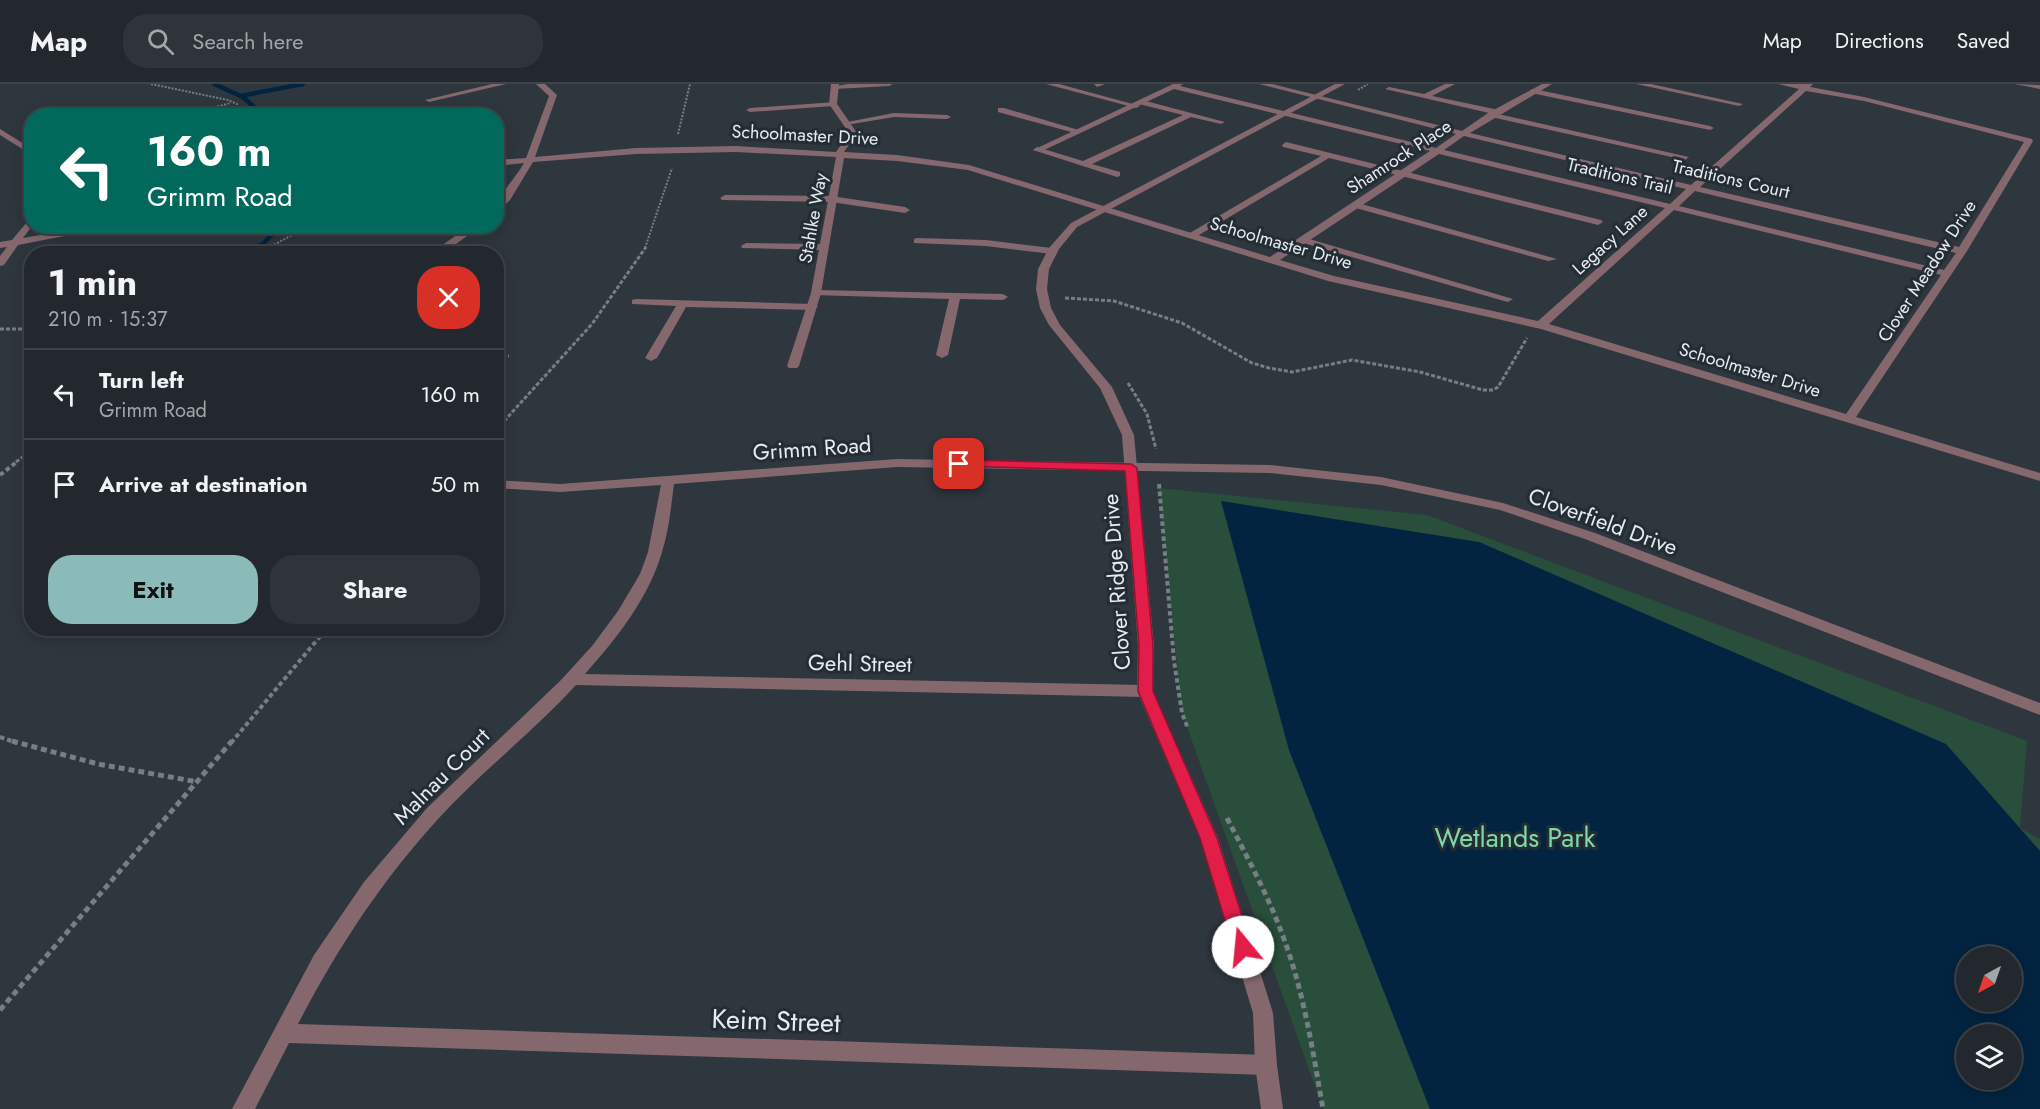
<!DOCTYPE html>
<html lang="en">
<head>
<meta charset="utf-8">
<style>
	:root { --surface:#22282e; --page:#2e343a; --text:#f1f3f6; --muted:#a2a6aa; --line:#3f444a; --accent:#8bbbb9 }
	body { margin:0; font-family:Jost,sans-serif; background:var(--page); color:var(--text); height:100vh; display:flex; flex-direction:column; font-size:22px; white-space:nowrap }
	* { box-sizing:border-box; margin:0 }
	p { font-size:20px; color:var(--muted) }
	.icon { flex:none; width:33px; height:33px; fill:none; stroke:currentColor; stroke-width:2; stroke-linecap:round; stroke-linejoin:round }
	.map { position:relative; flex:1; overflow:hidden }
	.details { position:absolute; left:24px; top:162px; width:480px; height:390px; display:flex; flex-direction:column; background:var(--surface); border-radius:24px; box-shadow:0 3px 15px #0003,0 0 0 2px var(--line) }
	.details>* { flex:none }
	.guide { position:absolute; left:24px; top:24px; width:480px; height:126px; border-radius:24px; box-shadow:0 3px 15px #0003,0 0 0 2px var(--line); background:#00695c; color:#fff; overflow:hidden }
	.needle { width:39px; rotate:220deg }
	.buttons { position:absolute; left:1956px; top:862px; display:grid; gap:12px }
	.buttons a { display:grid; place-items:center; width:66px; height:66px; border-radius:50%; background:var(--surface); box-shadow:0 3px 15px #0003,0 0 0 2px var(--line); font-size:30px }
	.pin { position:absolute; display:grid; place-items:center; width:51px; height:51px; color:#fff; margin:-26px; border-radius:12px; box-shadow:0 3px 9px #0006 }
	.me { position:absolute; width:66px; margin:-33px; rotate:343deg; stroke-linejoin:round; filter:drop-shadow(0 0 4px #0008) }
	.turn { display:flex; align-items:center; gap:21px; height:126px; padding:0 24px; font-size:27px }
	.turn .icon { width:78px; height:78px; stroke-width:2.5 }
	.turn b { display:block; font-size:42px; line-height:51px }
	.round { display:grid; place-items:center; flex:none; width:63px; height:63px; border-radius:24px; background:var(--page) }
	.overview { display:flex; align-items:center; justify-content:space-between; height:102px; padding:0 24px }
	h1 { font-size:36px; font-weight:700; line-height:45px }
	.primary-button { display:flex; gap:12px; margin-top:auto; padding:12px 24px }
	.primary-button a { flex:1; height:69px; border-radius:24px; background:var(--accent); color:#111; font-size:24px; font-weight:700; line-height:69px; text-align:center }
	.primary-button a+a { background:var(--page); color:var(--text) }
	ul { padding:0; list-style:none }
	li { display:flex; align-items:center; gap:18px; height:90px; padding:0 24px; border-top:2px solid var(--line) }
	li div { flex:1 }
	li b { display:block; font-size:22px }
	li em { font-style:normal }
	header { display:flex; align-items:center; gap:36px; box-sizing:border-box; height:84px; padding:0 30px; background:var(--surface); border-bottom:2px solid var(--line) }
	header strong { font-size:28px }
	nav { display:flex; gap:33px; margin-inline-start:auto; font-size:21px }
	.search { width:420px; height:54px; background:var(--page); display:flex; align-items:center; gap:15px; box-sizing:border-box; padding:0 21px; border-radius:24px; color:var(--muted); font-size:22px }
	.map>svg:first-child { display:block }
	.green { fill:#294e3b; fill-rule:evenodd }
	.water { fill:#022440; fill-rule:evenodd }
	.lines { fill:none; stroke-linecap:round; stroke-linejoin:round }
	.stream-far1 { stroke:#022440; stroke-width:4.5 }
	.stream { stroke:#022440; stroke-width:6 }
	.path-far3 { stroke:#777e85; stroke-width:2; stroke-dasharray:2 1.5; stroke-linecap:butt }
	.path-far2 { stroke:#777e85; stroke-width:3; stroke-dasharray:4 2; stroke-linecap:butt }
	.path-far1 { stroke:#777e85; stroke-width:4; stroke-dasharray:4.5 3; stroke-linecap:butt }
	.path { stroke:#777e85; stroke-width:5; stroke-dasharray:6 4; stroke-linecap:butt }
	.service { fill:#84686e; fill-rule:evenodd }
	.minor { fill:#84686e; fill-rule:evenodd }
	.tertiary { fill:#84686e; fill-rule:evenodd }
	.route { fill:#e11d48; stroke:#92132f; stroke-width:1.5 }
	.labels { text-anchor:middle; stroke-width:6; stroke-linejoin:round; paint-order:stroke }
	.far-street-label { font-size:18px; fill:#e7ecf2; stroke:#242c34 }
	.street-label { font-size:22px; fill:#e7ecf2; stroke:#242c34 }
	.near-park-label { font-size:27px; fill:#7ed9a8; stroke:#242c34 }
	.near-street-label { font-size:27px; fill:#e7ecf2; stroke:#242c34 }
</style>
</head>
<body>
<header>
<strong>Map</strong>
<div class="search"><svg class="icon" aria-label="search" viewBox="0 0 24 24"><circle cx="10" cy="10" r="6"/><path d="M15 15l6 6"/></svg>Search here</div>
<nav><a>Map</a><a>Directions</a><a>Saved</a></nav>
</header>
<div class="map">
<svg width="2040" height="1025" viewBox="0 0 2040 1025">
	<rect width="100%" height="100%" fill="#2e363e"/>
	<!-- green -->
	<path class="green" d="M1159 404 1427 431 2027 657 2020 744 2040 755V1025H1323L1182 629ZM1966 873H2012V918H1966ZM1966 951H2012V996H1966Z"/>
	<!-- water -->
	<path class="water" d="M1221 417 1479 458 1946 660 2040 767V1025H1430L1289 666ZM1966 873H2012V918H1966ZM1966 951H2012V996H1966Z"/>
	<g class="lines">
		<!-- stream-far1 -->
		<path class="stream-far1" d="M214 0 243 13 254 23V32
			M240 12 303 0
			M254 164 263 160 280 142"/>
		<!-- stream -->
		<path class="stream" d="M243 170 257 163"/>
		<!-- path-far3 -->
		<path class="path-far3" d="M151 0 228 16 237 20 243 32
			M1358 6 1368 0
			M180 32 231 19
			M678 50 690 0
			M268 164 309 142
			M645 164 672 84"/>
		<!-- path-far2 -->
		<path class="path-far2" d="M258 170 271 163
			M1065 214 1114 217 1182 239 1252 279 1269 284 1292 288 1352 276 1420 288 1483 306H1493L1498 303 1527 254
			M0 245H32
			M496 271 509 272
			M1128 299 1147 330 1156 365
			M496 346 592 240 646 163
			M16 378 32 366"/>
		<!-- path-far1 -->
		<path class="path-far1" d="M0 391 18 377
			M1159 400 1174 577 1182 629 1188 645
			M0 653 17 659
			M231 659 327 544"/>
		<!-- path -->
		<path class="path" d="M12 657 98 680 198 698
			M1227 734C1247 773 1269 813 1284 855 1304 909 1313 968 1323 1025
			M0 926 232 657"/>
		<!-- service -->
		<path class="service" d="M848 0H893L889 2 835 5 831 3Z
			M1046 0H1059L1140 22 1136 24Z
			M1094 0H1105L1097 3Z
			M1445 0H1455L1432 12 1499 26 1498 30 1689 73 1685 76 1491 33 1487 31 1489 29 1385 5 1389 3 1424 10Z
			M1636 0H1651L1743 20 1739 22Z
			M1534 5 1710 42 1714 44 1710 46 1531 9V5Z
			M1142 16 1225 38 1221 40 1191 33 1092 80 1120 88V92L1117 93 1033 66 1037 63 1083 77 1183 31 1139 20 1138 18Z
			M836 18 837 20 833 22 750 28 746 26 750 24Z
			M998 24H1004L1082 47 1075 49 998 28Z
			M894 29 947 31 951 33 947 35 894 33 846 41 842 39Z
			M1286 58 1601 136 1603 138 1598 141 1329 74 1194 154H1188V150L1321 72 1283 63 1282 61Z
			M725 111 831 112 905 123 910 126 905 129 831 118 722 116 720 114Z
			M1352 119H1358L1557 175 1548 177 1352 123Z
			M917 154 986 156 1052 164 1057 167 1052 170 986 162 914 159V155Z
			M1300 154H1306L1513 215 1508 218 1504 217 1300 158Z
			M746 159 823 160 828 163 823 166 742 164 741 162Z
			M816 206 1003 210 1008 213 1003 216 960 215 948 271 942 274 936 271 949 215 812 211 811 209Z
			M636 215 813 220 818 223 813 226 686 223 657 274 651 277 645 274 676 222 632 220V216Z"/>
		<!-- minor -->
		<path class="minor" d="M492 0H506L429 18 425 16Z
			M536 0H545L557 11 535 73 636 64 736 62 836 68 849 49 829 20 831 0H839L837 20 857 49 844 68 897 71 969 81 1270 173 1430 67 1174 5 1040 68 1033 66 1173 0H1183L1180 2 1436 64 1456 50 1259 0H1272L1462 47 1488 29 1542 0H1552L1470 49 1691 101 1799 5 1778 0H1813L1810 3 1864 13 2032 55 2033 57 1967 167 1856 333 2040 389V397L1541 245 1328 197 968 86 897 77 844 74 821 209 799 282 797 284H789L787 282 811 209 836 73 736 68 636 70 533 78 510 116 496 129C496 112 516 94 524 79L496 82V76L526 74 549 12ZM1806 7 1864 17 2024 58 1959 163 1700 103ZM1464 52 1686 105 1670 120 1444 66ZM1439 70 1665 124 1538 237 1334 192 1280 176ZM1695 107 1956 169 1944 186 1679 122ZM1674 126 1941 191 1846 330 1549 240Z
			M2014 0 2040 1V5Z
			M0 45 32 65V71L0 51Z
			M32 132V142L23 154 92 142H116L18 161 4 181 0 182V172L7 163 0 164V158L12 156Z
			M470 142H481L442 170H429Z
			M897 375 1270 381 1381 393 1503 419 1595 449 2040 619V631L1585 455 1500 426 1381 401 1270 389 897 383 674 400C671 423 669 446 662 468 649 514 616 555 585 590L1145 601 1151 603 1153 607 1151 611 1145 613 576 601C533 648 482 687 439 734 382 796 337 865 298 940L1266 971 1274 974 1277 981 1274 988 1266 991 289 959 255 1025H232L314 871 364 798 427 724 561 596 592 562 618 527 640 490 648 468 661 401 560 408 496 404V396L560 400Z"/>
		<!-- tertiary -->
		<path class="tertiary" d="M1335 0H1345L1077 143 1059 165 1049 185 1047 205 1051 224 1060 241 1112 303 1134 351 1154 562 1153 607 1218 754 1273 929 1277 981 1283 1025H1261L1255 981 1253 929 1200 754 1137 607 1138 562 1122 351 1100 304 1049 241 1040 224 1036 205 1038 185 1049 164 1071 139Z"/>
	</g>
	<!-- route -->
	<path class="route" d="M959 376 1131 380 1137 384 1153 562V607L1217 754 1252 863 1249 869 1243 871 1236 869 1233 863 1200 754 1138 607 1139 562 1125 387 955 382 953 380Z"/>
	<g class="labels">
		<!-- far-street labels -->
		<g class="far-street-label">
			<text transform="translate(805 51) rotate(3)" y="6">Schoolmaster Drive</text>
			<text transform="translate(1399 73) rotate(-33)" y="6">Shamrock Place</text>
			<text transform="translate(1620 92) rotate(13)" y="6">Traditions Trail</text>
			<text transform="translate(1731 95) rotate(13)" y="6">Traditions Court</text>
			<text transform="translate(813 134) rotate(-80)" y="6">Stahlke Way</text>
			<text transform="translate(1610 156) rotate(-42)" y="6">Legacy Lane</text>
			<text transform="translate(1281 159) rotate(16)" y="6">Schoolmaster Drive</text>
			<text transform="translate(1927 187) rotate(-57)" y="6">Clover Meadow Drive</text>
			<text transform="translate(1750 286) rotate(17)" y="6">Schoolmaster Drive</text>
		</g>
		<!-- street labels -->
		<g class="street-label">
			<text transform="translate(812 364) rotate(-4)" y="8">Grimm Road</text>
			<text transform="translate(1603 437) rotate(20)" y="8">Cloverfield Drive</text>
			<text transform="translate(1116 498) rotate(-94)" y="8">Clover Ridge Drive</text>
			<text transform="translate(860 579) rotate(1)" y="8">Gehl Street</text>
			<text transform="translate(441 692) rotate(-45)" y="8">Malnau Court</text>
		</g>
		<!-- near-park labels -->
		<g class="near-park-label">
			<text x="1515" y="763">Wetlands Park</text>
		</g>
		<!-- near-street labels -->
		<g class="near-street-label">
			<text transform="translate(776 937) rotate(2)" y="9">Keim Street</text>
		</g>
	</g>
</svg>
<div class="buttons">
<a><svg class="needle" viewBox="-14 -14 28 28"><path d="M0-13l5 13h-10z" fill="#e53935"/><path d="M0 13l5-13h-10z" fill="#a2a6aa"/></svg></a>
<a><svg class="icon" aria-label="layers" viewBox="0 0 24 24"><path d="M12 4l9 5-9 5-9-5zM3 14l9 5 9-5"/></svg></a>
</div>
<div class="pin" style="left:959px;top:380px;background:#d93025"><svg class="icon" aria-label="arrive" viewBox="0 0 24 24"><path d="M6 21V4h12l-3 4 3 4H6"/></svg></div>
<svg class="me" style="left:1243px;top:863px" viewBox="-20 -20 40 40"><circle r="19" fill="#fff"/><path d="M0-13L10 11 0 6-10 11z" fill="#e11d48"/></svg>
<div class="guide">
<div class="turn"><svg class="icon" aria-label="left" viewBox="0 0 24 24"><path d="M17 20v-9H6M10 6l-5 5 5 5"/></svg><div><b>160 m</b>Grimm Road</div></div>
</div>
<section class="details">
<div class="overview"><div><h1>1 min</h1><p>210 m · 15:37</p></div><a class="round" style="background:#d93025;color:#fff"><svg class="icon" aria-label="close" viewBox="0 0 24 24"><path d="M6 6l12 12M18 6L6 18"/></svg></a></div>
<ul>
<li><svg class="icon" aria-label="left" viewBox="0 0 24 24"><path d="M17 20v-9H6M10 6l-5 5 5 5"/></svg><div><b>Turn left</b><p>Grimm Road</p></div><em>160 m</em></li>
<li><svg class="icon" aria-label="arrive" viewBox="0 0 24 24"><path d="M6 21V4h12l-3 4 3 4H6"/></svg><div><b>Arrive at destination</b></div><em>50 m</em></li>
</ul>
<div class="primary-button"><a>Exit</a><a>Share</a></div>
</section>
</div>
</body>
</html>
